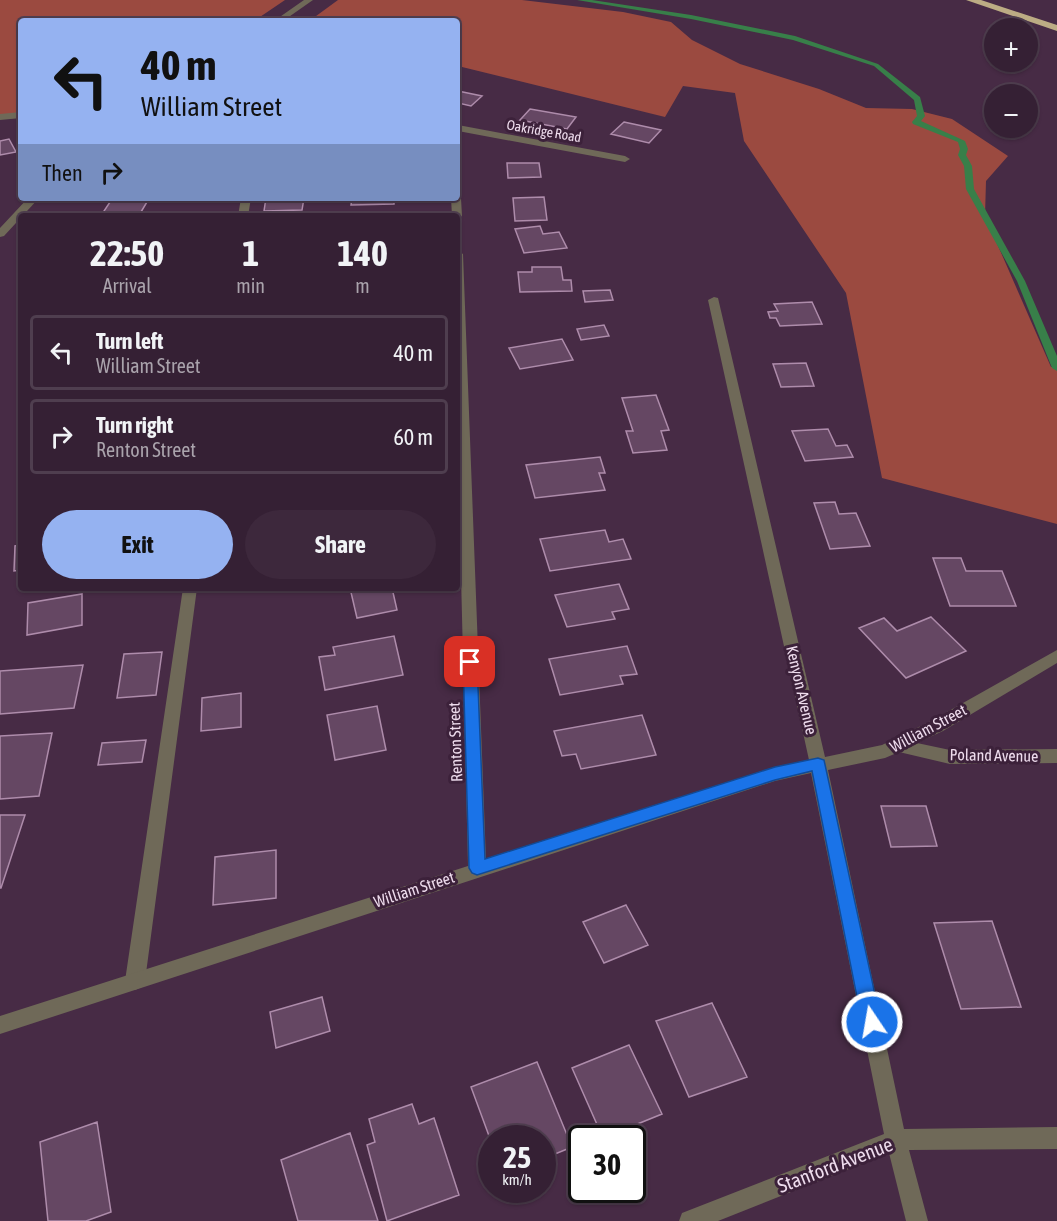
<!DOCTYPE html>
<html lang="en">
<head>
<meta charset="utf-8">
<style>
	:root { --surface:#352034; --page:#3d283c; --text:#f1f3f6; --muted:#aaa3ac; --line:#4f3e4f; --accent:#95b2f1 }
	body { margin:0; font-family:"Asap Condensed",sans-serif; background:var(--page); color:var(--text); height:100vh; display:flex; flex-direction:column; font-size:22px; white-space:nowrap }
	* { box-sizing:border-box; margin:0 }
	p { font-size:20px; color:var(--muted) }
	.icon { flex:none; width:33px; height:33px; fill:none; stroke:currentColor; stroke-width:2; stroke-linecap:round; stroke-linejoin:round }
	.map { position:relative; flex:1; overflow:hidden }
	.details { position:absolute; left:18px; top:213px; width:442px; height:378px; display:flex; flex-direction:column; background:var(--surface); border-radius:6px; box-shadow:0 2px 4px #0004,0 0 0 2px var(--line) }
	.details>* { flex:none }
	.banner { position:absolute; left:18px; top:18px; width:442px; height:183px; border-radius:6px; box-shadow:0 2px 4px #0004,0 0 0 2px var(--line); background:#95b2f1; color:#111; overflow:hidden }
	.fabs { position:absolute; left:984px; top:18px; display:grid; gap:12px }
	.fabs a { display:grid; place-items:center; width:54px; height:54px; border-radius:50%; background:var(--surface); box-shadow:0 2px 4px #0004,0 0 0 2px var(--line); font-size:30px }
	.speed { position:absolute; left:478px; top:1125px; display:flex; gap:12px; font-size:30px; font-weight:700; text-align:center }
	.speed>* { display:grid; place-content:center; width:78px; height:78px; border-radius:50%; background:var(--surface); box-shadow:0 2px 4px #0004,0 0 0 2px var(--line); line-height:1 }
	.speed small { font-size:15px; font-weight:400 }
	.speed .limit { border:3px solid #111; border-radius:9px; background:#fff; color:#111 }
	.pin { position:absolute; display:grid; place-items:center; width:51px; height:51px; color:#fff; margin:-26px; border-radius:12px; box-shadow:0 3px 9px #0006 }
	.me { position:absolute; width:66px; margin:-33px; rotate:348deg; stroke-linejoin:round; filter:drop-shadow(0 0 4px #0008) }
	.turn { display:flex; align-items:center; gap:21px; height:126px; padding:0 24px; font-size:27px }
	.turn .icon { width:78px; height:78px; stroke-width:2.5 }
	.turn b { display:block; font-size:42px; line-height:51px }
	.then { display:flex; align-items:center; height:57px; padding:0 24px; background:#0003; gap:12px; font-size:22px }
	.eta { display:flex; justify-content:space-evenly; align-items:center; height:102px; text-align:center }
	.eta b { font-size:36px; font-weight:700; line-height:42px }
	.primary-button { display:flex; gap:12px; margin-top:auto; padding:12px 24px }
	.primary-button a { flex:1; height:69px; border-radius:36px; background:var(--accent); color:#111; font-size:24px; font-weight:700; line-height:69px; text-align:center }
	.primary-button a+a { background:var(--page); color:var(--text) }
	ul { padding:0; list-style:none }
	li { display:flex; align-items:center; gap:18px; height:75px; margin:0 12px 9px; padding:0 12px; border:3px solid var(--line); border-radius:6px }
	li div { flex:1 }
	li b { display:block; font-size:22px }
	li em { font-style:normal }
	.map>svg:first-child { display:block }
	.forest { fill:#9b4a40 }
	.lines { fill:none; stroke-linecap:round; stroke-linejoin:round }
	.stream { fill:#387f49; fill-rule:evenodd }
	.building { fill:#654763; stroke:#ae8cab; stroke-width:1.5 }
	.service { fill:#6f6958; fill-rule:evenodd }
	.minor { fill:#6f6958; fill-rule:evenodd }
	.tertiary { fill:#6f6958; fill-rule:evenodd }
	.motorway { fill:#bcac84; fill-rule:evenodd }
	.route { fill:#1a73e8; stroke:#114b97; stroke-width:1.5 }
	.labels { text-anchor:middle; stroke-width:6; stroke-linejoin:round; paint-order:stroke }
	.far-street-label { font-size:14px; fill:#eedced; stroke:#3c213a }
	.street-label { font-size:16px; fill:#eedced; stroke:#3c213a }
	.near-street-label { font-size:20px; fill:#eedced; stroke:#3c213a }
</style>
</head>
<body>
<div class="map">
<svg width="1057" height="1221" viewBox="0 0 1057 1221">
	<rect width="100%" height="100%" fill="#472b45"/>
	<!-- forest -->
	<path class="forest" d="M0 0H285L254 21H21V115L0 117Z
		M338 0H522L623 12 671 22 692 40 740 64 819 89 866 108 912 109 952 119 1008 156 986 181 985 216 1051 367H1057V524L882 478 846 293 744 141 735 93 683 86 665 117 458 66V21H325L312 19Z"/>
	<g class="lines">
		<!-- stream -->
		<path class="stream" d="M577 0H592L691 15 795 36 878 64 920 97 925 116 921 121 965 141 968 149 966 155 972 166 974 189 1025 281 1057 356V371L1052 368 1017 281 966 189 964 166 958 155 960 149 958 142 913 124 912 122 917 116 914 100 874 66 793 40 691 19Z"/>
	</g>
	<!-- building -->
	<path class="building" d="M458 91 482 96 471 106 458 103Z
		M530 109 576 117 567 129 520 120Z
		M624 122 661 130 649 143 611 134Z
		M9 139 16 152 0 155V141Z
		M507 163H539L541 177 508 178Z
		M544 197 547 220 515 221 513 198Z
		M266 198H304L302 210 264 211Z
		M352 198H394V204L351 205Z
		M112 199 138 200 137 202H147L141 212H131L128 215 102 214Z
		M540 226 543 234 559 232 567 248 524 253 515 229Z
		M532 267H561L563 280H571L572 291 520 292 518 272H532Z
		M610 290 613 300 585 302 583 291Z
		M812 302 822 324 780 326 776 318H770L768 312 778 311 774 304Z
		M604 325 609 336 581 340 577 329Z
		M562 339 573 360 520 369 509 348Z
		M806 363 814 386 781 387 773 364Z
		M656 395 669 430 661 431 667 450 633 453 626 431H633L622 398Z
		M828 429 836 446 847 445 853 457 805 461 792 431Z
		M600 457 605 473H599L605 490 535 498 526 465Z
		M835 502 839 514 856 513 870 546 830 549 814 503Z
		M605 530 609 542 623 539 631 559 550 571 540 539Z
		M21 545V570L14 571 15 546Z
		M933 558H961L966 571H1002L1016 606H950Z
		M619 584 629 609 612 612 615 619 567 627 555 595Z
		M350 588H392L397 610 357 618Z
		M82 594V625L27 635 28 603Z
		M931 617 966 651 906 678 859 628 884 618 897 631Z
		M394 636 403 675 325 690 319 657 335 655 333 647Z
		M627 646 637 674 620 676 623 684 560 695 549 659Z
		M162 652 156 695 117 698 124 654Z
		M83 665 74 708 0 714V671Z
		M241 693V727L201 731 202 698Z
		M377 706 386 750 335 760 327 715Z
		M642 715 656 755 581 769 576 754 562 756 554 731Z
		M52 733 39 796 0 799V736Z
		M146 740 142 762 98 765 102 743Z
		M881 806H926L937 846 891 847Z
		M0 815H25L1 888H0Z
		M276 850V898L213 905 215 857Z
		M626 905 648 945 604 963 583 922Z
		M992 921 1021 1007 961 1009 934 923Z
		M322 997 330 1031 276 1048 270 1012Z
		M712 1003 747 1077 689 1097 656 1021Z
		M629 1045 662 1114 603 1138 572 1068Z
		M537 1062 572 1147 543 1159V1138H492V1144L471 1087Z
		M412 1104 419 1124 434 1118 459 1195 387 1221 367 1145 375 1142 369 1119Z
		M97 1122 111 1212 86 1221H48L40 1142Z
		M350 1133 378 1221H298L281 1160Z"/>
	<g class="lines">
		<!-- service -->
		<path class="service" d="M241 198H251L248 216H238Z
			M183 588H197L145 981 142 987 135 990 128 987 125 981Z"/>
		<!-- minor -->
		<path class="minor" d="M21 112V118L0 120V114Z
			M458 125 625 156 630 159 625 162 458 131Z
			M458 195 461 198 462 216 458 219V216H452L451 198H458Z
			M458 251 463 254 486 860 775 767 809 760 708 300 714 297 718 298 825 757 882 745 931 721 1057 650V663L943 731 917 743 950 750 1057 749V763L950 764 899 752 885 758 828 770 904 1129 1057 1127V1149L909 1150 928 1221H906L889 1153 718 1221H679L682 1213 884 1134 811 773 775 781 0 1034V1016L468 866 458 450Z"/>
		<!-- tertiary -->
		<path class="tertiary" d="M304 0H313L283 21H274Z
			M28 198H39L4 236 0 237V228Z"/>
		<!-- motorway -->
		<path class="motorway" d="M966 0H981L1057 25V31Z"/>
	</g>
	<!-- route -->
	<path class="route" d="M470 656 477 662 485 859 775 767 818 758 824 760 881 1022 878 1028 872 1031 865 1028 862 1022 812 771 775 780 477 875 472 873 469 868 463 662Z"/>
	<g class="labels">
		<!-- far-street labels -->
		<g class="far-street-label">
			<text transform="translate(544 131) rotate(10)" y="5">Oakridge Road</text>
		</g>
		<!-- street labels -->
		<g class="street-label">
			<text transform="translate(802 690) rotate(77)" y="6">Kenyon Avenue</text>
			<text transform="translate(928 728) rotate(-28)" y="6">William Street</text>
			<text transform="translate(455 742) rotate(-92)" y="6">Renton Street</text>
			<text transform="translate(994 755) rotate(1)" y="6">Poland Avenue</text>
			<text transform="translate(414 889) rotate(-18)" y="6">William Street</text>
		</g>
		<!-- near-street labels -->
		<g class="near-street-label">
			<text transform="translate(835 1165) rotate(-21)" y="7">Stanford Avenue</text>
		</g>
	</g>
</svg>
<div class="fabs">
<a>+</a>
<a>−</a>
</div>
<div class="speed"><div>25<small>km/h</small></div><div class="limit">30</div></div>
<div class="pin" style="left:470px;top:662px;background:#d93025"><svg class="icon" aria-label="arrive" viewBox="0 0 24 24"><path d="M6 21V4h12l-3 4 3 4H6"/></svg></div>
<svg class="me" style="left:872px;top:1022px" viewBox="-20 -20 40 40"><circle r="17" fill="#1a73e8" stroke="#fff" stroke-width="3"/><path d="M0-11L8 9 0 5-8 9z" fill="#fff"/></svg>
<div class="banner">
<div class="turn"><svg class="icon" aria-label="left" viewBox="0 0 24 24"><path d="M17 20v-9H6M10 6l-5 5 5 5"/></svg><div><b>40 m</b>William Street</div></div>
<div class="then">Then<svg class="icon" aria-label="right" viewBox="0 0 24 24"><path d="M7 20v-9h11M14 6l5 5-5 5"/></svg></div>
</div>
<section class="details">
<div class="eta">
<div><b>22:50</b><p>Arrival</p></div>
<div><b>1</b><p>min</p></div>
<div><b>140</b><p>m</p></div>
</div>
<ul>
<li><svg class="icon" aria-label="left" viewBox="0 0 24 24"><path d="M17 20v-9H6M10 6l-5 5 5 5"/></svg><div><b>Turn left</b><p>William Street</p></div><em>40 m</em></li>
<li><svg class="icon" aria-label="right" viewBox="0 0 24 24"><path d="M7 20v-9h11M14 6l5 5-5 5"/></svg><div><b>Turn right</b><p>Renton Street</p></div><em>60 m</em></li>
</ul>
<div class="primary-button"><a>Exit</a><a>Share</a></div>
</section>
</div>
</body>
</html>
